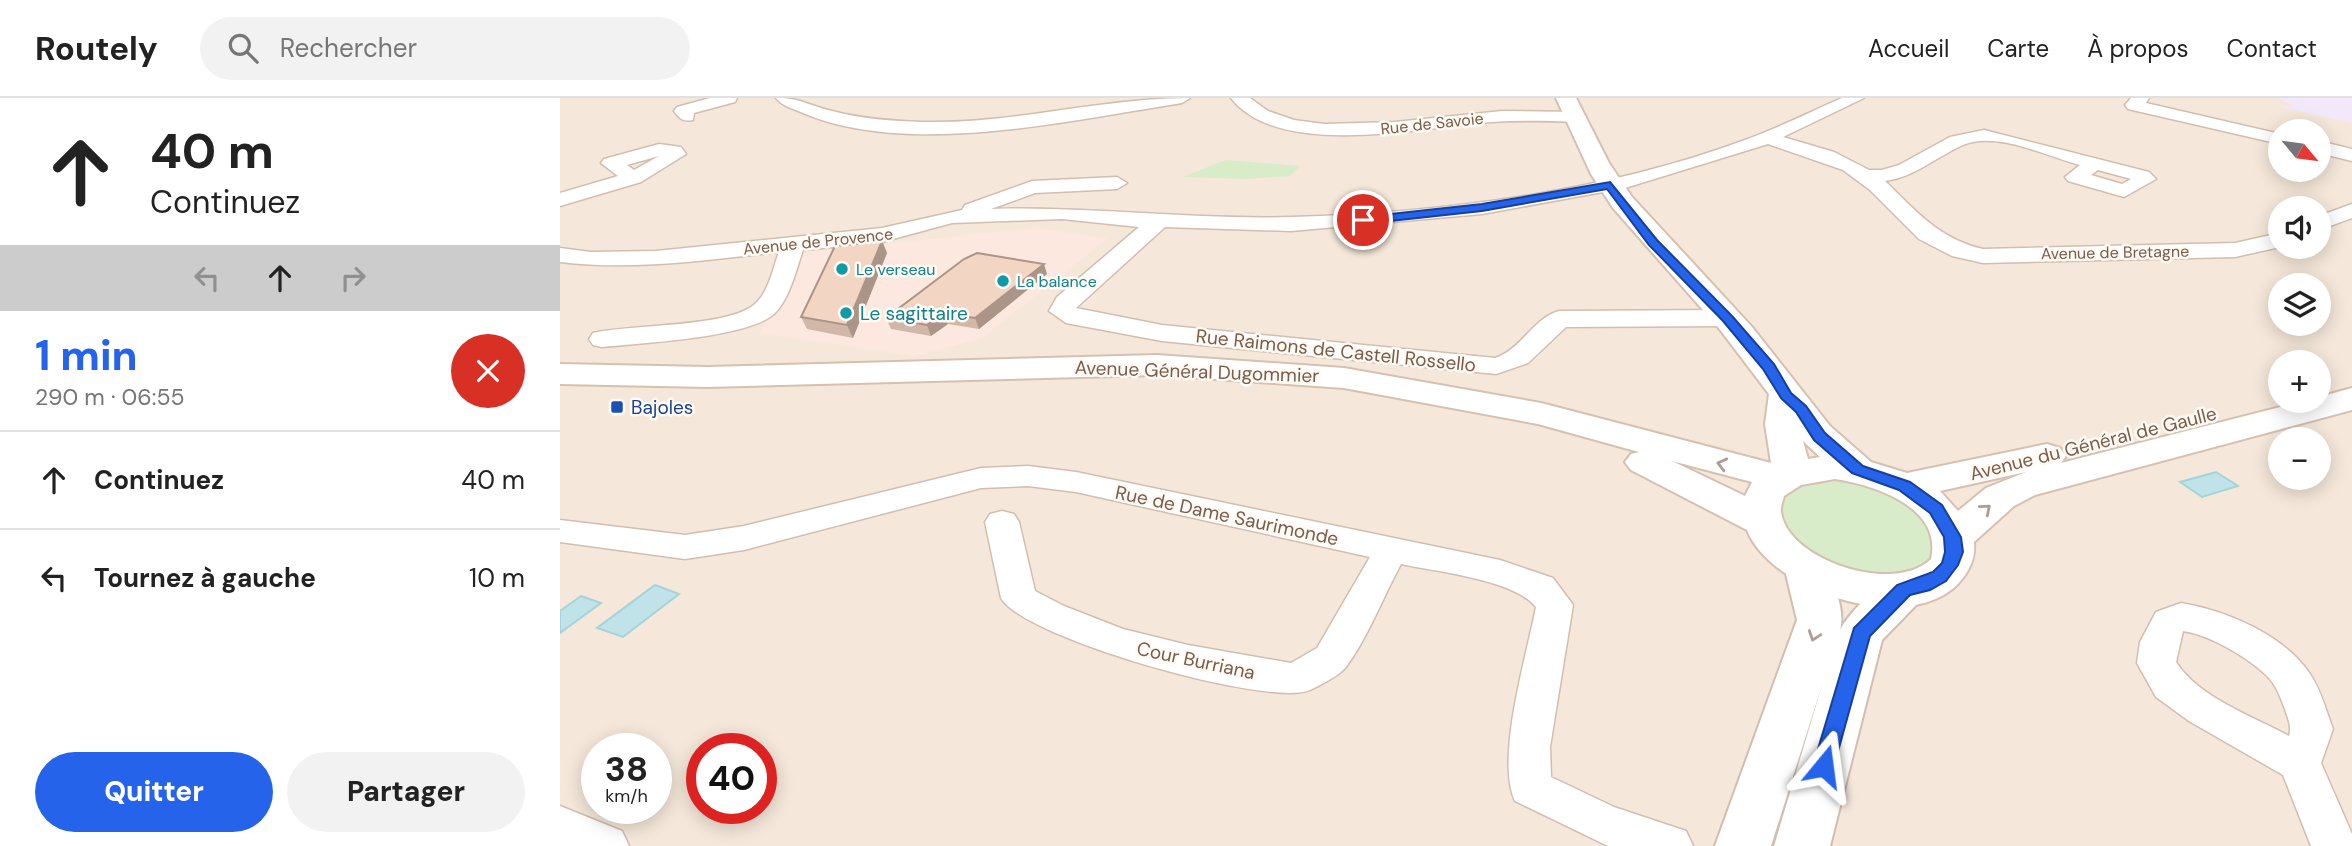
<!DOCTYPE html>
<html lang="fr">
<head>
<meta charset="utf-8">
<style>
	:root { --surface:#fff; --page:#f2f2f2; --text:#222; --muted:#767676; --line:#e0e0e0; --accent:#2563eb }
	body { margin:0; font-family:"DM Sans",sans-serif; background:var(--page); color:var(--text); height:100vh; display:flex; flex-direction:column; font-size:26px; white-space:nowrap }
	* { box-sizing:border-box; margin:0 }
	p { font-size:23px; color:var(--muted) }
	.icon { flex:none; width:38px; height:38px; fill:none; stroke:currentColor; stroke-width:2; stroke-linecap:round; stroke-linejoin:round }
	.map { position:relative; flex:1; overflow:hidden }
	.details { display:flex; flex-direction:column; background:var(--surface); width:560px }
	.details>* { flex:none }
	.hud { background:#fff; color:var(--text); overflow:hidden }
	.needle { width:46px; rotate:119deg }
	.controls { position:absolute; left:1708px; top:21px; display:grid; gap:14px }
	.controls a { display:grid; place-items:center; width:63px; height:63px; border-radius:50%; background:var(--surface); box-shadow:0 4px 18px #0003; font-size:35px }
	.speed { position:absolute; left:21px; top:635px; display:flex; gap:14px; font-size:35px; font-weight:700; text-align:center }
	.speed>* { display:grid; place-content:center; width:91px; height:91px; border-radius:50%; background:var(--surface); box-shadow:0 4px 18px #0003; line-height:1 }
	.speed small { font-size:18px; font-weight:400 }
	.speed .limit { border:10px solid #d22; background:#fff; color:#111 }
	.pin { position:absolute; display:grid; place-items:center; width:60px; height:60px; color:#fff; margin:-30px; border:4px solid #fff; border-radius:50%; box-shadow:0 2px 7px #0007 }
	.me { position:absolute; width:77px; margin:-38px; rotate:16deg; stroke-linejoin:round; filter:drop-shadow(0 0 5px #0008) }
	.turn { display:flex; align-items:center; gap:24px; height:147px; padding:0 35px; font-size:32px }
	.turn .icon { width:91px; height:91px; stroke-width:2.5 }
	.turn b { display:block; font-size:49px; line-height:60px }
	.lanes { display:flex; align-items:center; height:66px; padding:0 35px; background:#0003; justify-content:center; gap:35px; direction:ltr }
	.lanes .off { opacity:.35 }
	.round { display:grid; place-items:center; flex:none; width:74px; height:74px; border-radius:37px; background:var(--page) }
	.head { display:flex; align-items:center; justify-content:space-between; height:119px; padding:0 35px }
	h1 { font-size:42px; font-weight:800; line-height:52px; color:var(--accent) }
	.action { display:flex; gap:14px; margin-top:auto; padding:14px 35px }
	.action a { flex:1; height:80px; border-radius:42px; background:var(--accent); color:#fff; font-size:28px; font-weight:800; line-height:80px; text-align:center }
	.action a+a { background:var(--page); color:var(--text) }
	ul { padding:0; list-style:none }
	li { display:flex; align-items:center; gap:21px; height:98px; padding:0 35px; border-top:2px solid var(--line) }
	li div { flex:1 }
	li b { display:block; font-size:26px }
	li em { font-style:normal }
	header { display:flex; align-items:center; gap:42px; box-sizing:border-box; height:98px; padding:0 35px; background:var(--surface); border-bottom:2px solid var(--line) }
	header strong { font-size:33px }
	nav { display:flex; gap:38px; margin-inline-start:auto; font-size:24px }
	.search { width:490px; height:63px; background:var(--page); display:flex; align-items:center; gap:18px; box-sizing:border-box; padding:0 24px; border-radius:38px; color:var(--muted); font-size:26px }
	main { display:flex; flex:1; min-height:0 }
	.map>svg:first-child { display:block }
	.residential { fill:#f5e8da; fill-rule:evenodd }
	.commercial { fill:#fde8e0 }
	.education { fill:#f3e8fa }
	.green { fill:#d8ecc9 }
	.water { fill:#bfe3e8; stroke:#a5d3da; stroke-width:2 }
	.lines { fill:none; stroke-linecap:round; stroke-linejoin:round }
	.minor-casing { stroke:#d1beb0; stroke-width:3 }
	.tertiary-casing { stroke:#d1beb0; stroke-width:4 }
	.secondary-casing { stroke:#d6c0b0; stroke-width:4 }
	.minor { fill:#fff; fill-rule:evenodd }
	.tertiary { fill:#fff; fill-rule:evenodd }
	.secondary { fill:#fff; fill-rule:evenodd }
	.wall { fill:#d1b7a8 }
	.shaded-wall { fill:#aa9588 }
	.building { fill:#f3d5c3; stroke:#aa9588; stroke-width:2 }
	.oneway { stroke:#af9d94 }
	.route { fill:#2563eb; stroke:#184099; stroke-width:2 }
	.culture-dot { fill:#0f9aa8; stroke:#fffaf3; stroke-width:2.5 }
	.transit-dot { fill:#1a4fb4; stroke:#fffaf3; stroke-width:2.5 }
	.labels { text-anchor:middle; stroke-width:5; stroke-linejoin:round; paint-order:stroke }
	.far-street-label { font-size:16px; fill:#7a5c4d; stroke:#fffaf3 }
	.far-culture-label { font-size:16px; fill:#0d838f; stroke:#fffaf3; text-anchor:start }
	.culture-label { font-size:19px; fill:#0d838f; stroke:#fffaf3; text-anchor:start }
	.street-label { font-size:19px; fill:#7a5c4d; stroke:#fffaf3 }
	.transit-label { font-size:19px; fill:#164399; stroke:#fffaf3; text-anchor:start }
</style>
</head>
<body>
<header>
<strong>Routely</strong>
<div class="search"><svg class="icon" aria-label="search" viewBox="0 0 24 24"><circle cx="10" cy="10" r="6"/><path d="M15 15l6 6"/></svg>Rechercher</div>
<nav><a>Accueil</a><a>Carte</a><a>À propos</a><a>Contact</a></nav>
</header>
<main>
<section class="details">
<div class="hud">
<div class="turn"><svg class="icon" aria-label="ahead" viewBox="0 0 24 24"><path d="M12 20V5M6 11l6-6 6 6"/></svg><div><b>40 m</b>Continuez</div></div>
<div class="lanes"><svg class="icon off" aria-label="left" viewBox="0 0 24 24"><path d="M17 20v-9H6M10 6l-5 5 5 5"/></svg><svg class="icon" aria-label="ahead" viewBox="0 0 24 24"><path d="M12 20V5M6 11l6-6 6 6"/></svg><svg class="icon off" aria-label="right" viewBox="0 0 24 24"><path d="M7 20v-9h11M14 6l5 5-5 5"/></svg></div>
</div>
<div class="head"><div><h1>1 min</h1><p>290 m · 06:55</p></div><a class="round" style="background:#d93025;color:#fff"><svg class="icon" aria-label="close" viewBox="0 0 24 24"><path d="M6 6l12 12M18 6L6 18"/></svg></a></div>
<ul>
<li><svg class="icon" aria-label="ahead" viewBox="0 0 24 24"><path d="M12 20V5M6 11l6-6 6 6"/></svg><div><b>Continuez</b></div><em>40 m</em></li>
<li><svg class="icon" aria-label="left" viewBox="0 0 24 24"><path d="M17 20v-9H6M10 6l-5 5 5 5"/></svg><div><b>Tournez à gauche</b></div><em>10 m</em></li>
</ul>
<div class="action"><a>Quitter</a><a>Partager</a></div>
</section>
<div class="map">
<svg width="1792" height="748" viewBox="0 0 1792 748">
	<rect width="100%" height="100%" fill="#fdf6ec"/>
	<!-- residential -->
	<path class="residential" d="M0 0H1792V748H0ZM1720 33H1759V72H1720ZM1720 110H1759V149H1720ZM1720 187H1759V226H1720ZM1720 264H1759V303H1720ZM1720 341H1759V380H1720ZM37 651H96V710H37ZM142 651H201V710H142Z"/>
	<!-- commercial -->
	<path class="commercial" d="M478 130 547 141 422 240 355 258 200 235 240 155Z"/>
	<!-- education -->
	<path class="education" d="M1718 0H1792V25L1720 9 1734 8Z"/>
	<!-- green -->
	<path class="green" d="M666 62 740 68 730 78 685 81 622 79Z
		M1286 378 1335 393 1369 422 1375 455 1364 468 1345 477 1321 480 1266 468 1227 438 1219 406C1235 380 1258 381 1286 378Z"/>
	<!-- water -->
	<path class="water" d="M1656 374 1678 388 1642 399 1620 384Z
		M95 487 119 496 63 539 37 530Z
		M21 498 41 505 0 535V513Z"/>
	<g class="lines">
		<!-- minor casing -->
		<g class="minor-casing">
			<path id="minor" d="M150 0H177L175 4 134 15 133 22C123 24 120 21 114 13L117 9Z
				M216 0C242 0 249 8 272 13 302 21 332 23 363 24 453 26 541 0 630 0L622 5C512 22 348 60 243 15 234 11 222 8 216 0Z
				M671 0H690L708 13 734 22 764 26 835 24 942 13 1017 14 1026 19 1017 24C989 23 960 22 932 24 863 29 719 62 671 0Z
				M1282 0H1304L1223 39 1274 54 1309 72H1322L1339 67 1390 39 1424 32 1589 74 1596 81 1564 99 1508 83 1505 79 1520 67C1486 58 1437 33 1403 47 1376 59 1355 79 1325 83 1356 113 1379 141 1423 151L1675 145 1720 135V149L1675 159 1423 165 1392 158 1359 141 1310 92 1283 72 1208 46 1065 90 922 116 731 133 605 129 516 210 602 227 935 260C962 251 973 220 999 213L1167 212 1176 215 1180 220 1176 225 1167 228 1006 229 968 265 936 276 602 243 506 225 489 213 497 199 579 129 502 121 392 125 322 144 243 152C236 172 230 200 215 215 190 240 79 245 42 249L33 247 29 241 33 235C69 226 174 230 197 204 209 192 213 170 219 154 146 162 73 173 0 164V150L31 154 96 153 322 130 402 112 405 107 472 83 557 79 567 85 557 91 475 95 431 111C532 108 632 122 732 119 881 115 1045 94 1185 42 1218 30 1250 14 1282 0ZM1538 72 1571 81 1562 86 1531 77Z
				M1571 0H1589L1586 5 1720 36V46L1568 11 1565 7Z
				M1759 43 1792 51V63L1759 55Z
				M99 46 121 49 126 56 81 84 0 108V95L58 78 41 65 44 61ZM99 58 74 72 67 67Z
				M1792 106V120L1759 132V118Z
				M468 368 516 374 940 462 993 480 1013 507 990 649 991 679 1054 709 1126 733 1133 748H1048L955 703C935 660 967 557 976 509 953 481 877 474 841 466 823 499 808 539 786 569 779 578 760 587 750 592 711 610 463 540 441 500L425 424 430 416 442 413 454 416 459 424 475 493 504 508 563 531 628 547 731 565 757 550 810 459 516 394 468 388 421 390 184 452 125 461 0 444V422L125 437 184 428 421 370Z
				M1621 505C1667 513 1723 536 1750 576 1761 592 1766 613 1773 631L1761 665 1792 736V748H1751L1723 677 1629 623 1596 599 1577 565 1580 544 1596 514ZM1623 533C1650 537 1687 559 1706 577 1716 586 1720 599 1725 611 1728 621 1732 628 1729 638 1692 618 1638 599 1616 564Z
				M0 708 62 733 69 748H0Z"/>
		</g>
		<!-- tertiary casing -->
		<g class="tertiary-casing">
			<path id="tertiary" d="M1247 457 1262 461C1272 479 1286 512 1280 532 1288 516 1325 477 1343 476 1348 476 1355 479 1360 481L1366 492 1360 503 1322 542 1270 748H1214L1263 584 1211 748H1155L1237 522 1225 472 1232 461Z"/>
		</g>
		<!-- secondary casing -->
		<g class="secondary-casing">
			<path id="secondary" d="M996 0H1016L1049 65 1072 99 1192 229 1270 328 1311 364 1347 375 1487 346 1500 350 1506 358 1501 365 1744 303H1759V299L1792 290V312L1475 397 1454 408 1414 444C1415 456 1413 464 1407 474 1366 544 1213 498 1187 432L1071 372 1065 364 1071 356 1079 354 978 326 784 290 597 277 148 289 0 286V266L148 269 597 257 784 270 981 305 1211 365 1205 326 1209 296 1158 229 1053 110 1031 76ZM1243 343 1260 359 1248 361ZM1112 363 1192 384 1185 398ZM1466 374 1426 390 1398 413 1380 393ZM1275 381C1314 387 1383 409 1371 461 1335 497 1228 463 1221 414 1220 409 1223 403 1224 398L1241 387Z"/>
		</g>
		<!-- minor -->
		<use href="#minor" class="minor"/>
		<!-- tertiary -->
		<use href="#tertiary" class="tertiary"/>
		<!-- secondary -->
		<use href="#secondary" class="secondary"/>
	</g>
	<!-- wall -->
	<path class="wall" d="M322 143 327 155 293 240 247 231 241 219Z
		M487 176 419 231 388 226 371 238 331 231 326 220Z"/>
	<!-- shaded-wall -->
	<path class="shaded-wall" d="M322 143 327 155 293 240 287 227Z
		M484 166 487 176 419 231 415 220Z
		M383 215 388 226 371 238 367 227Z"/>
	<!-- building -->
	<path class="building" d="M322 143 287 227 241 219 275 148Z
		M417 155 484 166 415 220 383 215 367 227 326 220 404 161Z"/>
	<!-- one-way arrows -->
	<defs><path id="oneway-chevron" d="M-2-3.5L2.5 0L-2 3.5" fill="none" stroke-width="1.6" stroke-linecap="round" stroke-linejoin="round" transform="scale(1.75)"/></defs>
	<g class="oneway">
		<use href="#oneway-chevron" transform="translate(1162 366) rotate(-166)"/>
		<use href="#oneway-chevron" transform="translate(1426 411) rotate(-40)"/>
		<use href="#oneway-chevron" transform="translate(1254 538) rotate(109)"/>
	</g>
	<!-- route -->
	<path class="route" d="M1050 84 1097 142 1172 218 1214 266 1231 295 1246 308 1265 335 1303 368 1350 384 1382 407 1401 439 1403 454 1398 467 1386 483 1370 492 1350 497 1310 538 1272 675 1264 677 1257 675 1253 668 1294 530 1337 487 1373 474 1382 465 1385 454 1384 439 1370 415 1339 392 1292 375 1254 342 1236 314 1221 300 1203 271 1163 223 1089 147 1047 91 922 113 803 126 797 122 803 119 922 106Z"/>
	<!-- markers -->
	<g class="culture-dot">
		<circle cx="282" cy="171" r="7"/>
		<circle cx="443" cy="183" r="7"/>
		<circle cx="286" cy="215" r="7"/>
	</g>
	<rect class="transit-dot" x="50" y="302" width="14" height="14" rx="3.5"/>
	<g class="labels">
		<!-- far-street labels -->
		<g class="far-street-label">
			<text transform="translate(872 25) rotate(-6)" y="6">Rue de Savoie</text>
			<text transform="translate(258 143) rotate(-6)" y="6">Avenue de Provence</text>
			<text transform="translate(1555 154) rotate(-1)" y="6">Avenue de Bretagne</text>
		</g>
		<!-- far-culture labels -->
		<g class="far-culture-label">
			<text x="296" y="177">Le verseau</text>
			<text x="457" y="189">La balance</text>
		</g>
		<!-- culture labels -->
		<g class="culture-label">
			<text x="300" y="222">Le sagittaire</text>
		</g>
		<!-- street labels -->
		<g class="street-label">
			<text transform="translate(776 252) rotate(6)" y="7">Rue Raimons de Castell Rossello</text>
			<text transform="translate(637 273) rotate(2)" y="7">Avenue Général Dugommier</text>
			<text transform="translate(1533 345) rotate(-14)" y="7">Avenue du Général de Gaulle</text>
			<text transform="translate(667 417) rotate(12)" y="7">Rue de Dame Saurimonde</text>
			<text transform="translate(636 562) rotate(12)" y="7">Cour Burriana</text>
		</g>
		<!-- transit labels -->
		<g class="transit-label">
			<text x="71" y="316">Bajoles</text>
		</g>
	</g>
</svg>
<div class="controls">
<a><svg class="needle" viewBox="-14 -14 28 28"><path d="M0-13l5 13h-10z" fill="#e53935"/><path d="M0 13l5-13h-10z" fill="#767676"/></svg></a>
<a><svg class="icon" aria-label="sound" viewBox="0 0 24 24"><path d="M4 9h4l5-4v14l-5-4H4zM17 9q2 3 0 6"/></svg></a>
<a><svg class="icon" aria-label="layers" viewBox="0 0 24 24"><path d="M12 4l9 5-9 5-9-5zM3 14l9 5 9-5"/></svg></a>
<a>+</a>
<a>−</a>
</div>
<div class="speed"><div>38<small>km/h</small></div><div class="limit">40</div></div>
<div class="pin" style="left:803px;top:122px;background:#d93025"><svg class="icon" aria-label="arrive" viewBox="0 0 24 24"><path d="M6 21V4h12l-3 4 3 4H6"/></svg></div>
<svg class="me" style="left:1264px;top:668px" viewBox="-20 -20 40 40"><path d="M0-17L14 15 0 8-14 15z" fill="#2563eb" stroke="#fff" stroke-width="4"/></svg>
</div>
</main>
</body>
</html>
